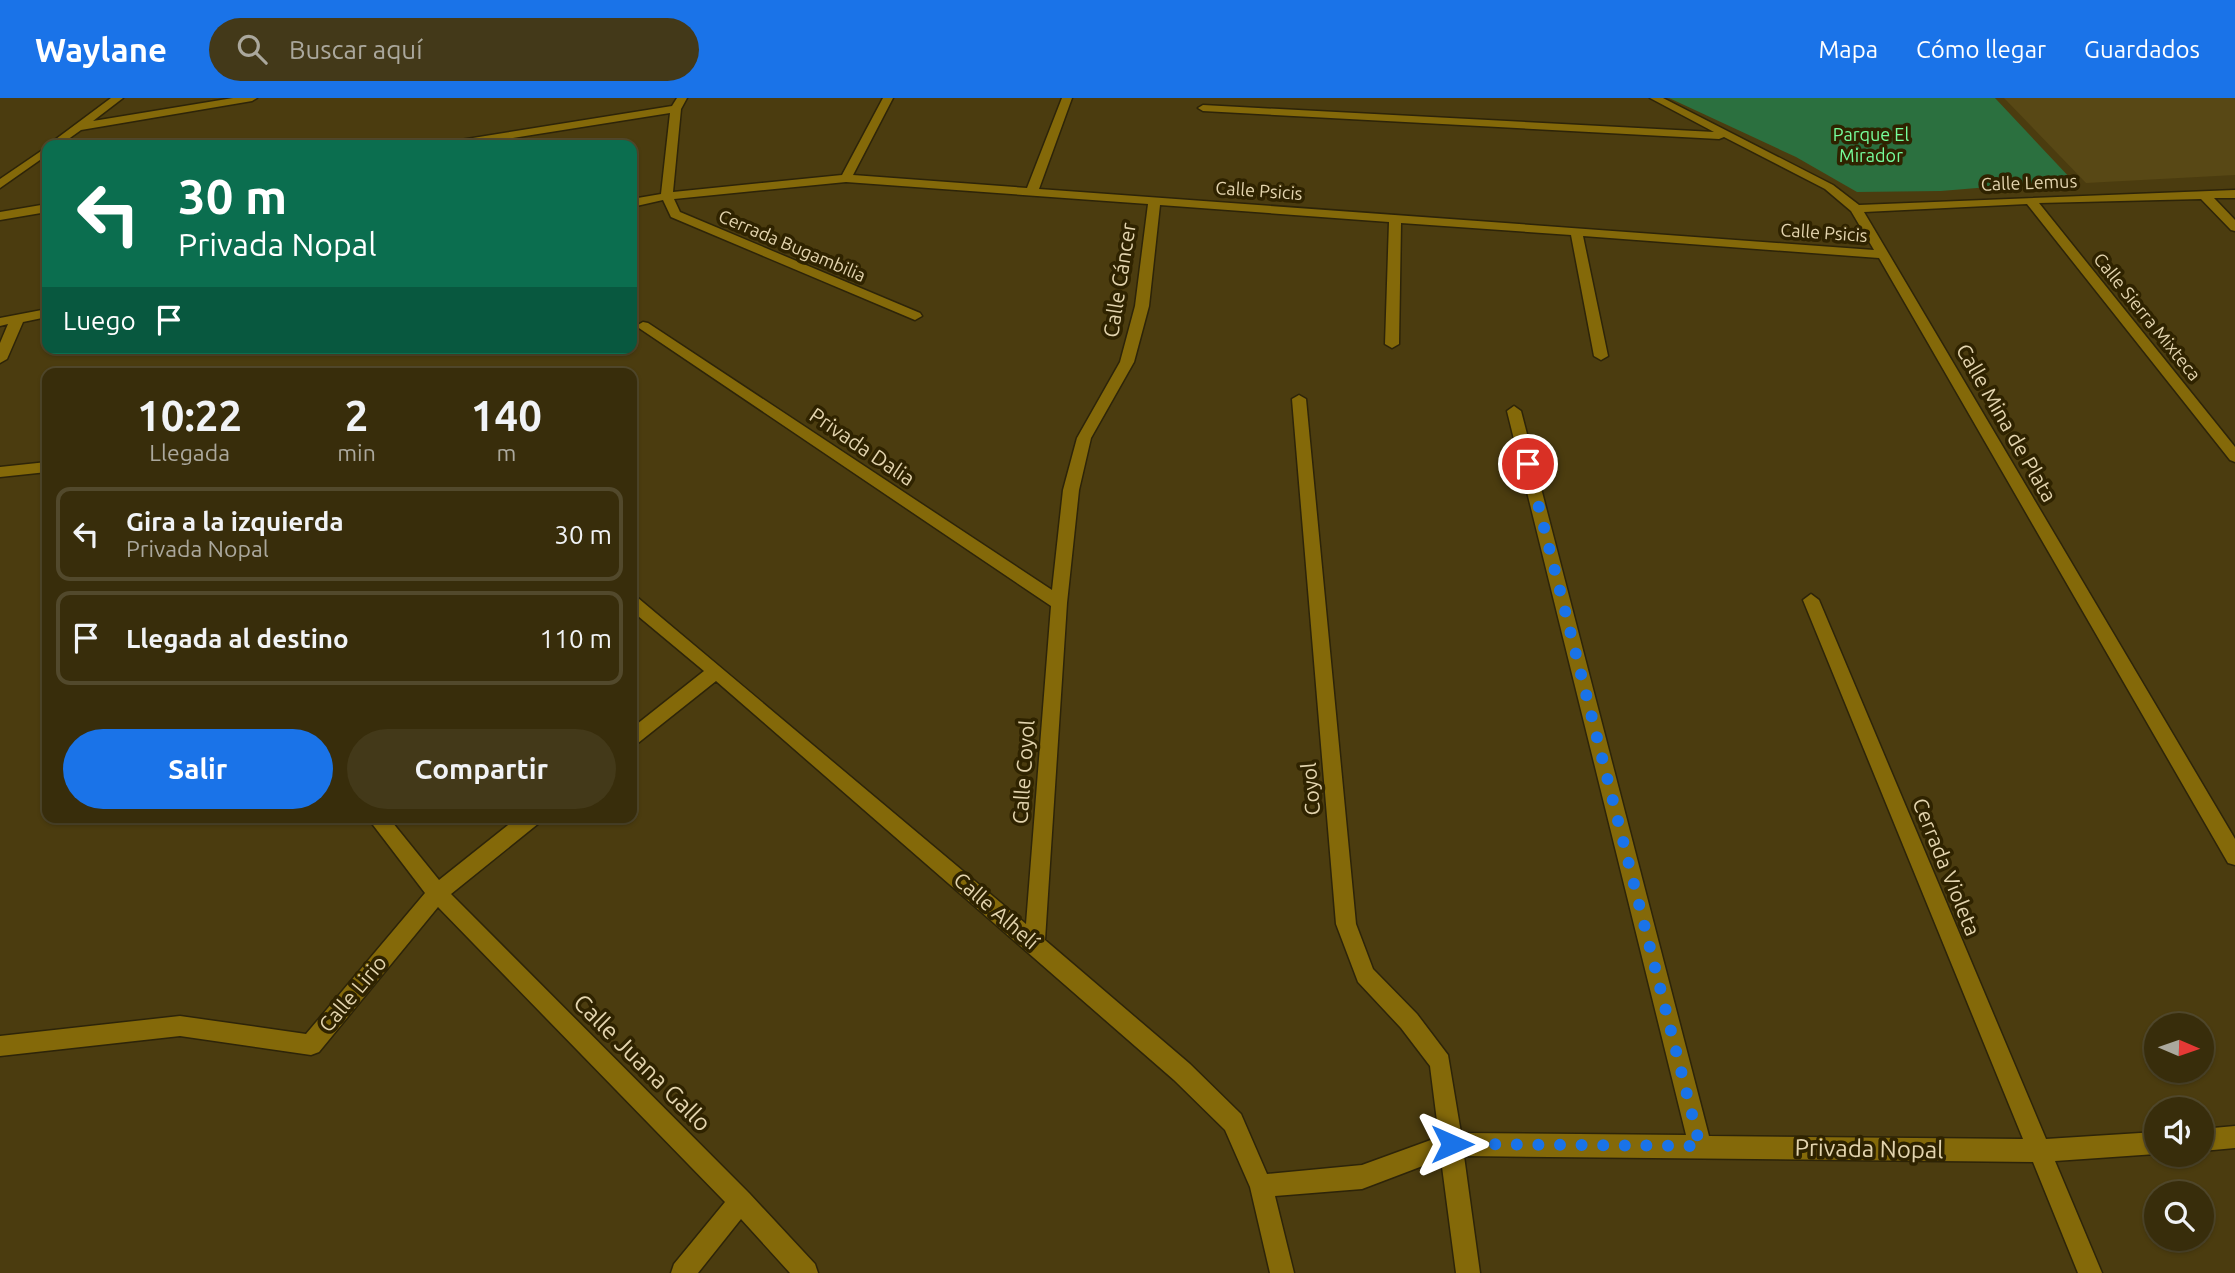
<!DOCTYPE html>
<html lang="es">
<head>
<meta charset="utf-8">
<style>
	:root { --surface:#382d0b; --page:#433919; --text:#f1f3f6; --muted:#aba89d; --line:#52492c; --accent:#1a73e8 }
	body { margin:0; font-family:Ubuntu,sans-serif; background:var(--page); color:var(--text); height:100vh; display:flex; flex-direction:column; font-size:26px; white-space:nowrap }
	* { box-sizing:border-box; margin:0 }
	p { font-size:23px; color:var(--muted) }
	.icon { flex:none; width:38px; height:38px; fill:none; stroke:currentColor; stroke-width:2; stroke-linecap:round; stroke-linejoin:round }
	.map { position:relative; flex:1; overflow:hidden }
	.sheet { position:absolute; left:42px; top:270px; width:595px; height:455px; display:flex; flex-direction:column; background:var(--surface); border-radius:14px; box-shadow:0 2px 5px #0004,0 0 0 2px var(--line) }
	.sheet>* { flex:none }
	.hud { position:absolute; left:42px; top:42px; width:595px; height:214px; border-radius:14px; box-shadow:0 2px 5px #0004,0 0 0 2px var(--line); background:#0b6e4f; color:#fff; overflow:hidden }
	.needle { width:46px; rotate:92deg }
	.buttons { position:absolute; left:2144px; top:915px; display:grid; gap:14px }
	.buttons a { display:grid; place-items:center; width:70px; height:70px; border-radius:50%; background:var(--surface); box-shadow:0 2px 5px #0004,0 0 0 2px var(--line); font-size:35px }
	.pin { position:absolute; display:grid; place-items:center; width:60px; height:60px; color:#fff; margin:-30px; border:4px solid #fff; border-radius:50%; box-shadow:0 2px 7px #0007 }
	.me { position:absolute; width:77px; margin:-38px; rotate:90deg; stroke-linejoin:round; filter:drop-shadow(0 0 5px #0008) }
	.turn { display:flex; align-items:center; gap:24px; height:147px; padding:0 21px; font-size:32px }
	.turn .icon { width:91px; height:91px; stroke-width:2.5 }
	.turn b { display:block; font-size:49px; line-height:60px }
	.then { display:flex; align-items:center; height:66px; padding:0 21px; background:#0003; gap:14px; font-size:26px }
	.eta { display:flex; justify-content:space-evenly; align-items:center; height:119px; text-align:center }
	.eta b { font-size:42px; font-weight:600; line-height:49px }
	.primary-button { display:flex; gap:14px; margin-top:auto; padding:14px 21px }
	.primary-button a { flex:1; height:80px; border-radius:42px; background:var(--accent); color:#fff; font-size:28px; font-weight:600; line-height:80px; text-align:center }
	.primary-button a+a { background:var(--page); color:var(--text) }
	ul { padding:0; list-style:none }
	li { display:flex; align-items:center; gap:21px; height:94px; margin:0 14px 10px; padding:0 7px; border:4px solid var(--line); border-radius:14px }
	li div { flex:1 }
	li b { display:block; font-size:26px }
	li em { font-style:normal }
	header { display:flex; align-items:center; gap:42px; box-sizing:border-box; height:98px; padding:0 35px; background:var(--accent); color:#fff }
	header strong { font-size:33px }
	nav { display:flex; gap:38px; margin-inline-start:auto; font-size:24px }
	.search { width:490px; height:63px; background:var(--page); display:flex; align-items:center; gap:18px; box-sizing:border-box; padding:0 24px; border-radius:38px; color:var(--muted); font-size:26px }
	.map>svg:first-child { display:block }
	.built { fill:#584815 }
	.green { fill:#2b703f }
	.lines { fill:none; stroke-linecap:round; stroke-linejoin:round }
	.minor-casing { stroke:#2d2409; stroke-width:3 }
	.minor { fill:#846909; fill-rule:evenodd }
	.route { stroke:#1a73e8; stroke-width:12; stroke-dasharray:0 21.6 }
	.labels { text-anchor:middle; stroke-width:7; stroke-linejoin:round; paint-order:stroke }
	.far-park-label { font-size:18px; fill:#76fe9b; stroke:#2f2300 }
	.far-street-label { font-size:18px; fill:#e3d4ae; stroke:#2f2300 }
	.street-label { font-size:21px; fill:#e3d4ae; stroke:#2f2300 }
	.near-street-label { font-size:24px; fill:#e3d4ae; stroke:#2f2300 }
</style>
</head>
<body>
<header>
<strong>Waylane</strong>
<div class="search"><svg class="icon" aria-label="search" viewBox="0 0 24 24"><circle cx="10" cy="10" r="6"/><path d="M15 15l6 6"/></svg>Buscar aquí</div>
<nav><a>Mapa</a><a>Cómo llegar</a><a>Guardados</a></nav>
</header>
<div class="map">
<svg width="2235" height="1175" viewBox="0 0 2235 1175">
	<rect width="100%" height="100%" fill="#4b3c0f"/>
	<!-- built -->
	<path class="built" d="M2004 0H2235V77L2086 85Z"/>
	<!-- green -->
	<path class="green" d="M1669 0H1995L2072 82 1941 93 1857 94 1796 59Z"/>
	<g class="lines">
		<!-- minor casing -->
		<g class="minor-casing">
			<path id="minor" d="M111 0H123L93 23 233 0H257L252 3 81 32 60 47H48Z
				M677 0H687L681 11 673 94 842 77 883 0H893L853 77 1027 90 1062 0H1072L1039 91 1874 152 1851 113 1825 91 1724 39 1719 41 1203 13 1198 10 1203 7 1714 34 1650 0H1663L1833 87 1859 107 2235 92V100H2214L2235 122V133L2231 132 2201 101 2039 105 2235 349V364L2230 362 2027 106 1864 114 2235 741V767L2228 765 1879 160 1583 138 1608 258 1601 262 1594 258 1571 137 1401 125 1399 246 1392 250 1385 246 1389 124 1160 107 1149 208 1134 264 1091 340 1079 392 1067 505 1045 842 1190 966 1241 1016 1267 1076 1362 1067 1439 1039 1430 968 1401 930 1358 884 1336 826 1292 301 1299 297 1306 301 1356 826 1373 871 1417 916 1448 957 1461 1035 1686 1037 1507 313 1514 308 1521 313 1709 1038 2023 1041 1803 502 1811 496 1819 502 2046 1041 2156 1034V1056L2055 1063 2102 1175H2078L2033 1064 1464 1058 1480 1175H1456L1441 1061 1362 1091 1275 1098 1294 1175H1270L1250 1089 1225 1032 1174 982 716 583 638 645 632 647V630L704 573 632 513V498L638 500 1026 826 1051 508 636 228 643 224 648 225 1052 492 1063 392 1077 340 1120 264 1135 208 1148 106 846 84 674 101 680 114 920 215 922 218 915 222 671 119 663 102 632 109V101L661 96 670 15 468 47H442L448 44 672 8Z
				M47 49V57L0 90V81Z
				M47 106V114L0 122V114Z
				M47 211V219L23 224 7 261 0 265V245L8 226 0 228V220Z
				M47 364V374L0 379V369Z
				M367 719H388L439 782 518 719H541L539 725 451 796 749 1095 815 1166 818 1175H790L741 1121 698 1175H671L674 1166 725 1104 438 809 319 954 311 957 180 938 0 958V938L180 918 306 936 425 795Z
				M2235 1028V1050L2202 1053V1031Z"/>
		</g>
		<!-- minor -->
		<use href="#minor" class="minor"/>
	</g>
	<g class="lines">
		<!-- route -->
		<path class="route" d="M1452 1046 1700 1048 1528 366"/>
	</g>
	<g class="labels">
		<!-- far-park labels -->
		<g class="far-park-label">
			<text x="1871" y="43">Parque El<tspan x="1871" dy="21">Mirador</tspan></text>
		</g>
		<!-- far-street labels -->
		<g class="far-street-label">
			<text transform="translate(2029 85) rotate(-2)" y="6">Calle Lemus</text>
			<text transform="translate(1259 93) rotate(4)" y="6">Calle Psicis</text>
			<text transform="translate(1824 135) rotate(4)" y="6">Calle Psicis</text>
			<text transform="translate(792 148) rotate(23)" y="6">Cerrada Bugambilia</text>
			<text transform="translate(2147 219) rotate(51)" y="6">Calle Sierra Mixteca</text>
		</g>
		<!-- street labels -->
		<g class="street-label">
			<text transform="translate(1120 182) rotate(-81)" y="7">Calle Cáncer</text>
			<text transform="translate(2006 325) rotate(60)" y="7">Calle Mina de Plata</text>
			<text transform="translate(862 349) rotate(34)" y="7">Privada Dalia</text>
			<text transform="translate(1024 674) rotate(-86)" y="7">Calle Coyol</text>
			<text transform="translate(1311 691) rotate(-95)" y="7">Coyol</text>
			<text transform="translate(1946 769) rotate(68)" y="7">Cerrada Violeta</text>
			<text transform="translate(996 813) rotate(41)" y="7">Calle Alhelí</text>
			<text transform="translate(353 896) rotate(-50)" y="7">Calle Lirio</text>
		</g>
		<!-- near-street labels -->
		<g class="near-street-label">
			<text transform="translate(642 965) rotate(45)" y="8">Calle Juana Gallo</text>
			<text transform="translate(1869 1051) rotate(1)" y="8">Privada Nopal</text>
		</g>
	</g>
</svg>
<div class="buttons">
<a><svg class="needle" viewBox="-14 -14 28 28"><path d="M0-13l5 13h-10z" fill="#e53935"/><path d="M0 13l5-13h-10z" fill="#aba89d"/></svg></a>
<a><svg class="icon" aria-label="sound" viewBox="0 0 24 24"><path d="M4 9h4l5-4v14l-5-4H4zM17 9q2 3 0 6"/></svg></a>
<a><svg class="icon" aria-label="search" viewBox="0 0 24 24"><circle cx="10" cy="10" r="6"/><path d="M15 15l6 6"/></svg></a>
</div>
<div class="pin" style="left:1528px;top:366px;background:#d93025"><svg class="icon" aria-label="arrive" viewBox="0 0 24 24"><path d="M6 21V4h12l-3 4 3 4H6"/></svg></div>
<svg class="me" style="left:1452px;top:1046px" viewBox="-20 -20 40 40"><path d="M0-17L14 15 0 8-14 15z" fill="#1a73e8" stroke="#fff" stroke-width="4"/></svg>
<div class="hud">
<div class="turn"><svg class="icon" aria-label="left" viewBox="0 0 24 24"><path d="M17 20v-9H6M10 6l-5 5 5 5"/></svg><div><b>30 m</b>Privada Nopal</div></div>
<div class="then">Luego<svg class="icon" aria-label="arrive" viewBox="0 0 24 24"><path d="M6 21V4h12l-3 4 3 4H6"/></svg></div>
</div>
<section class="sheet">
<div class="eta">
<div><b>10:22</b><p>Llegada</p></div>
<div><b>2</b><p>min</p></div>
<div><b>140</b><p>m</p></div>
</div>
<ul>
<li><svg class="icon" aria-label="left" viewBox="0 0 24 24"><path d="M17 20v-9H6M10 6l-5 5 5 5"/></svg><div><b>Gira a la izquierda</b><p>Privada Nopal</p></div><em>30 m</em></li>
<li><svg class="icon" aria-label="arrive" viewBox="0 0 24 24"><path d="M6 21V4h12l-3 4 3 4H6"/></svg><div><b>Llegada al destino</b></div><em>110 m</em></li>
</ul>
<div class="primary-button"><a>Salir</a><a>Compartir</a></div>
</section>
</div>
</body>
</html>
